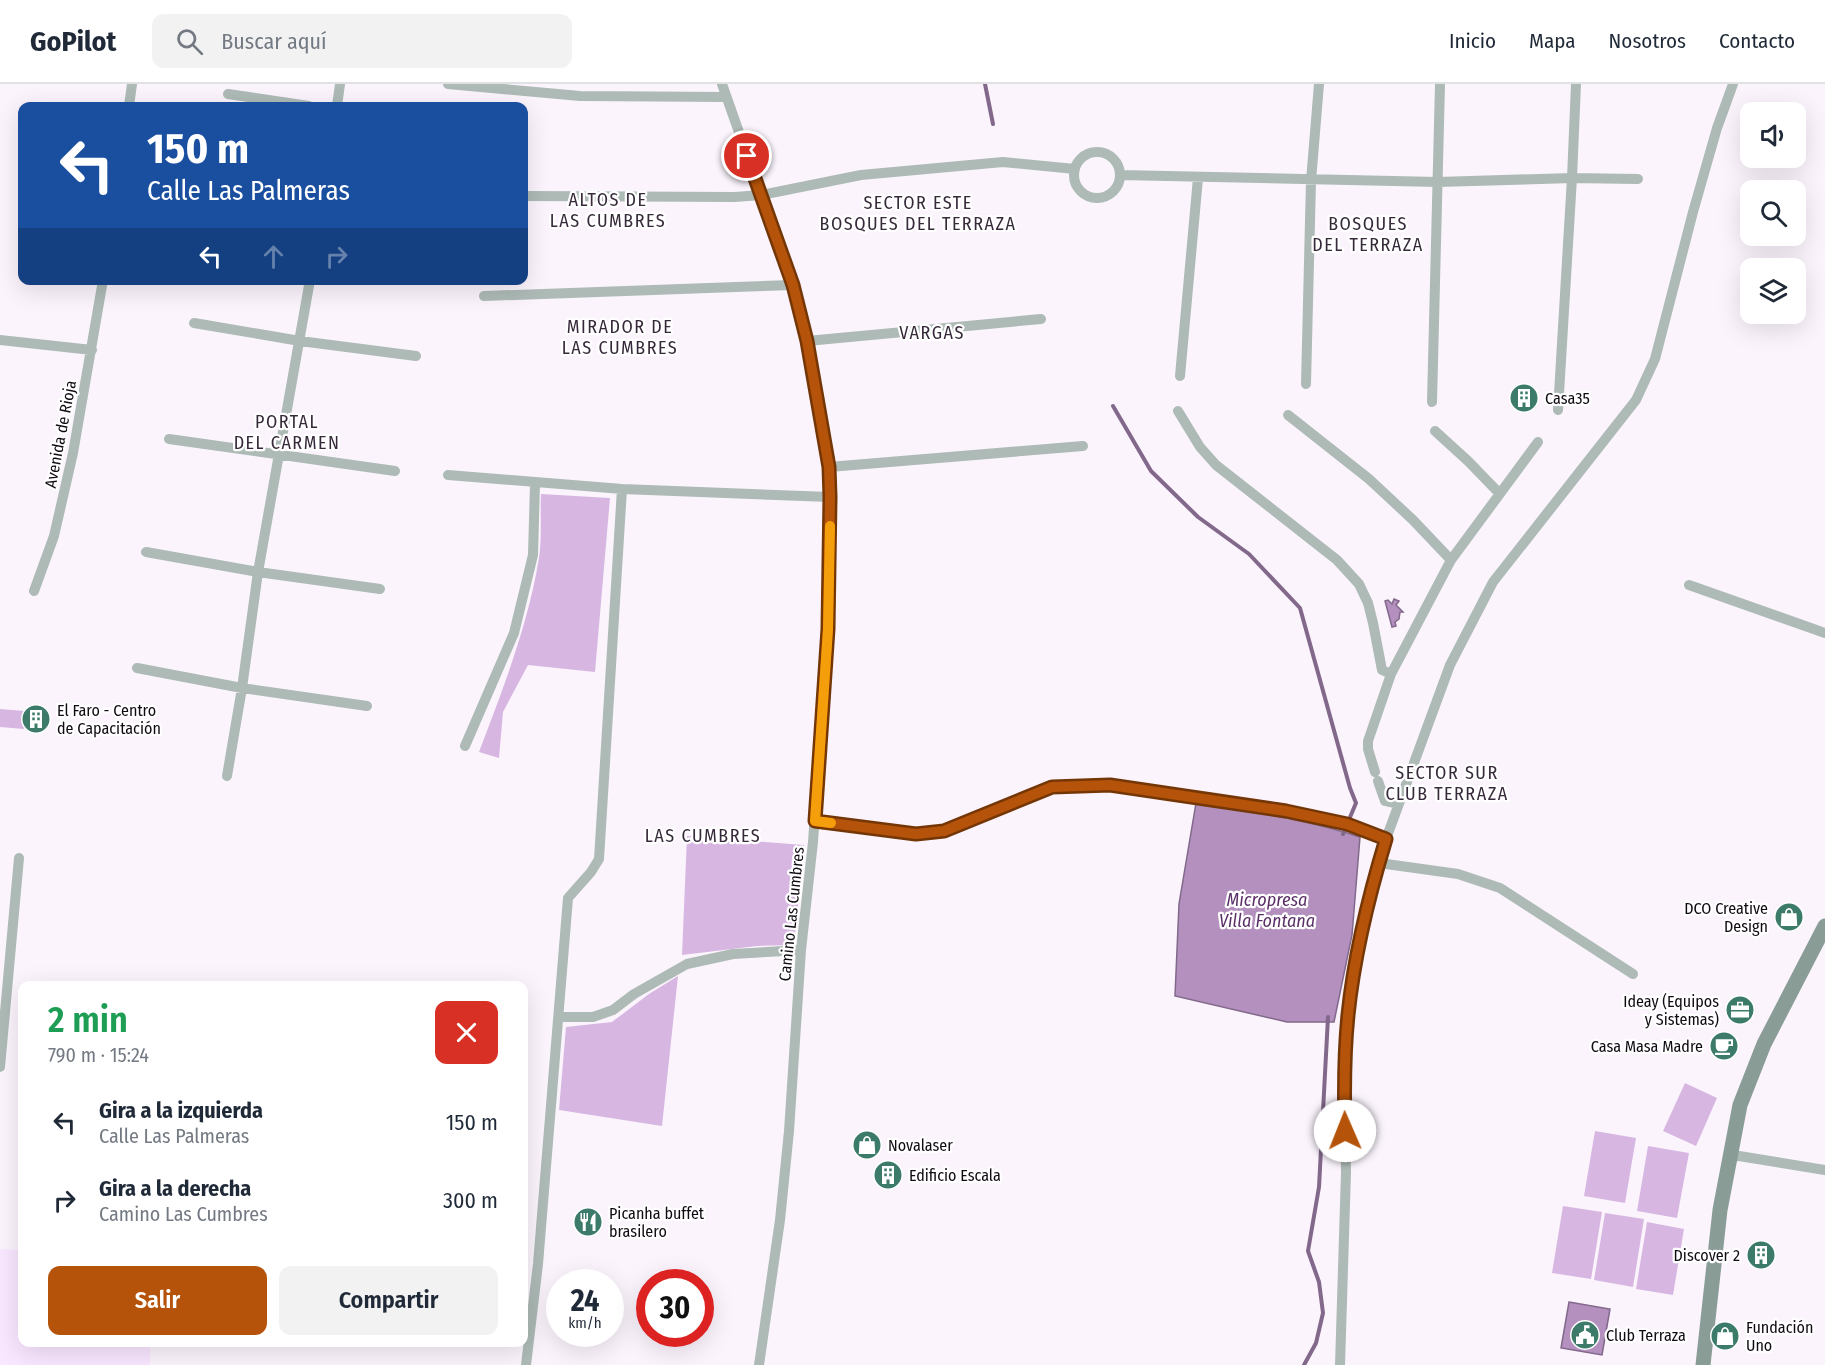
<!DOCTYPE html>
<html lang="es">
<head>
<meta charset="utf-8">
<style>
	:root { --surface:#fff; --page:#f2f2f3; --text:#1f2937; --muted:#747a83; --line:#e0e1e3; --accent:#b45309 }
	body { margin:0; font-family:"Fira Sans Condensed",sans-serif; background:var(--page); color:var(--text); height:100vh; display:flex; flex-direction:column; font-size:22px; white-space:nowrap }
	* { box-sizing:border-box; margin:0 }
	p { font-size:20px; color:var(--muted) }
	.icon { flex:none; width:33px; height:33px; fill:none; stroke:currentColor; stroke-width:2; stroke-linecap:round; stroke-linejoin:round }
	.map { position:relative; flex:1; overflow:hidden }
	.panel { position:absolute; left:18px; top:897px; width:510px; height:366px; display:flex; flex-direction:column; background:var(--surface); border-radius:12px; box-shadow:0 6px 24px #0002 }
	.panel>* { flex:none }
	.top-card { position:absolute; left:18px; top:18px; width:510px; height:183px; border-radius:12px; box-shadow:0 6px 24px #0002; background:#1a4fa0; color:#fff; overflow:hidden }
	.controls { position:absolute; left:1740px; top:18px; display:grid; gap:12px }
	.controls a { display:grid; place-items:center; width:66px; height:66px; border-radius:12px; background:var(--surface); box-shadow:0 6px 24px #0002; font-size:30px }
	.speed { position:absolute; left:546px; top:1185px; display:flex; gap:12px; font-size:30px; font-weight:700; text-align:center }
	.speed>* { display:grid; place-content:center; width:78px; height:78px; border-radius:50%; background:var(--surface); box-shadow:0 6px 24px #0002; line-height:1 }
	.speed small { font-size:15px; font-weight:400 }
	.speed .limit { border:9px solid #d22; background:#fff; color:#111 }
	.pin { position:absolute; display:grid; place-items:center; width:51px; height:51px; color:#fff; margin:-26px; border:3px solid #fff; border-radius:50%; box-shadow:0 2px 6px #0007 }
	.me { position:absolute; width:66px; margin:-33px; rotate:359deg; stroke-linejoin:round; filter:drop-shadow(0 0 4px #0008) }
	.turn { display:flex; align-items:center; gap:21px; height:126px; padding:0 30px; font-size:27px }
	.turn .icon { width:78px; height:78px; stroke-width:2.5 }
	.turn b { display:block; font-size:42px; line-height:51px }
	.lanes { display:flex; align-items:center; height:57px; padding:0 30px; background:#0003; justify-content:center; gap:30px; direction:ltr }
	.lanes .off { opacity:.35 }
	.round { display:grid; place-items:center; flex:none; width:63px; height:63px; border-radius:12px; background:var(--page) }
	.head { display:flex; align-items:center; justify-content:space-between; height:102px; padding:0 30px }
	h1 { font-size:36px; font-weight:600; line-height:45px; color:#1e9e55 }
	.button { display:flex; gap:12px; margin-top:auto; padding:12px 30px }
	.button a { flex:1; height:69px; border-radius:12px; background:var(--accent); color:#fff; font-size:24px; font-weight:600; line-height:69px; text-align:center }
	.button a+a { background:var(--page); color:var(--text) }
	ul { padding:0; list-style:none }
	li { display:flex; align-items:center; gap:18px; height:78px; padding:0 30px }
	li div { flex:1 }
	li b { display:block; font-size:22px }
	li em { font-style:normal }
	header { display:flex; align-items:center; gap:36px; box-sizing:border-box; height:84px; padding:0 30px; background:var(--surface); border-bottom:2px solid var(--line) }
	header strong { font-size:28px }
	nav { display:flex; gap:33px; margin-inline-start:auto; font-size:21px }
	.search { width:420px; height:54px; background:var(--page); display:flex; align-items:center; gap:15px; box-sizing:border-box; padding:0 21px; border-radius:12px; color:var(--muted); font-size:22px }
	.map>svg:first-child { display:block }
	.built { fill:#f9e7ff }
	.green { fill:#d7b7e2 }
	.water { fill:#b390be; stroke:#82688a; stroke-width:1.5 }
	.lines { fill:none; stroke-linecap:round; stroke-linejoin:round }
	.stream { stroke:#82688a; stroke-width:4 }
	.street { stroke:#adbab5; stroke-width:10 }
	.secondary { stroke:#899c96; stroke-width:15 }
	.route-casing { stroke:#753606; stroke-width:15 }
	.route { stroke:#b45309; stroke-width:10 }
	.slow { stroke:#f59e0b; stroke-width:10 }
	.labels { text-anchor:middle; stroke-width:4.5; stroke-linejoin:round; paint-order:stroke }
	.poi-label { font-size:16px; fill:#100a12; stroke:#fff; text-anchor:start }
	.street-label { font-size:16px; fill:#100a12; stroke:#fff }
	.neighbourhood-label { font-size:18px; letter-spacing:1.5px; fill:#36293a; stroke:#fff }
	.water-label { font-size:18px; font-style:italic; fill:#5a2f68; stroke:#fff }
</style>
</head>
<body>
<header>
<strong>GoPilot</strong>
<div class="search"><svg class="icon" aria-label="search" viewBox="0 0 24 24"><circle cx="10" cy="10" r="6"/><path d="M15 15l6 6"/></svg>Buscar aquí</div>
<nav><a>Inicio</a><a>Mapa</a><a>Nosotros</a><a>Contacto</a></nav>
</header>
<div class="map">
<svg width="1825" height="1281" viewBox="0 0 1825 1281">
	<rect width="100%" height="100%" fill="#fbf4fd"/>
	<!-- built -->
	<path class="built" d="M0 1165 22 1166V1258L150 1259V1281H0Z"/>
	<!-- green -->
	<path class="green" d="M541 410 610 414 595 588 528 581 503 628 499 674 479 668C503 605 528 541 539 474 542 453 540 431 541 410Z
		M0 625 25 627 24 645 0 643Z
		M687 752 804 761 794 861 757 862 682 871Z
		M678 892 662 1042 559 1026 566 943 612 938 649 910Z
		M1685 999 1717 1014 1696 1062 1663 1047Z
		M1595 1047 1636 1054 1625 1119 1584 1112Z
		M1648 1062 1689 1069 1677 1134 1637 1127Z
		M1563 1122 1602 1128 1591 1195 1552 1189Z
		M1605 1129 1644 1135 1633 1203 1594 1196Z
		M1647 1138 1684 1145 1673 1211 1636 1205Z"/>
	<!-- water -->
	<path class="water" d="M1394 515 1399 517 1396 521 1403 528H1400L1399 535 1395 538 1396 542 1392 543 1385 517 1388 516 1392 520Z
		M1196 719C1251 728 1307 735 1360 753L1352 851 1334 938H1287L1175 912 1179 820Z
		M1569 1218 1610 1225 1602 1271 1561 1264Z"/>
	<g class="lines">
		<!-- stream -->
		<path class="stream" d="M985 0 993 40
			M1113 322 1151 387 1198 433 1249 470 1300 524 1350 704 1356 719 1343 750
			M1304 1281 1316 1259 1323 1229 1319 1198 1308 1167 1319 1103 1328 933"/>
		<!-- street -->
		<path class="street" d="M448 0 580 12 726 13
			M722 0 793 201 807 257 819 313 829 383 830 413 828 545 813 758 801 866 789 1047 780 1136 759 1281
			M228 10 309 22
			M129 22 132 0
			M337 22 340 0
			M1074 91a23 23 0 1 1 46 0a23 23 0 1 1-46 0Z
			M1120 91 1438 98 1572 94 1638 95
			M524 112 735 113 761 111 861 91 1003 78 1075 85
			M484 212 793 201
			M194 239 300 257 416 272
			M0 256 92 266
			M807 257 1041 235
			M1180 292 1198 94
			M1306 300 1311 97 1319 0
			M1432 318 1440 0
			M1558 326 1572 94 1576 0
			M1178 327 1200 363 1216 381 1337 476 1359 500 1368 519 1373 539 1382 586 1391 590 1368 657V665L1375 688
			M1288 331 1369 395 1413 436 1451 476
			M1435 347 1468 377 1499 409
			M169 355 395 387
			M829 383 1083 362
			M448 391 622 405 830 413
			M146 468 258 488 380 505
			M1689 501 1825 549
			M34 507 54 452 73 369 103 196
			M137 584 242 604 367 622
			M1391 590 1451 476 1538 358
			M465 662 514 549 533 471 535 400
			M227 692 242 604 258 488 310 196
			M1378 697 1385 717 1398 720
			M815 737 917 749 944 747 1051 703 1110 701 1286 727 1347 740 1386 755
			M1379 779 1458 790 1500 804 1633 890
			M559 933H593L613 926 634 910 687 880 733 870 801 866
			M0 983 19 774
			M1729 1073 1739 1072 1825 1086
			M526 1281 538 1180 568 814 591 788 599 775 622 405
			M1340 1281 1346 1088 1344 986 1348 930 1357 872 1386 755 1450 581 1493 498 1636 316 1655 275 1693 128 1717 44 1733 0"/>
		<!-- secondary -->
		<path class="secondary" d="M1703 1281 1720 1126 1740 1021 1764 960 1825 842"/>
	</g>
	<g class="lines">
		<!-- route casing -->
		<g class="route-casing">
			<path id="route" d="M747 72 793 201 807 257 829 383 830 413 828 545 815 737 916 750 944 747 1052 703 1110 701 1286 727 1347 740 1386 755C1369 811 1354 872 1348 931 1344 970 1344 1008 1345 1047"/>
		</g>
		<!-- route -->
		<use href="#route" class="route"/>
		<!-- slow -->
		<path class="slow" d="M830 442 828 545 815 737 831 739"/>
	</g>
	<!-- icons -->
	<defs>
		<g id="building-disc" transform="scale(1.5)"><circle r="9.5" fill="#3c7b69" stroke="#fff"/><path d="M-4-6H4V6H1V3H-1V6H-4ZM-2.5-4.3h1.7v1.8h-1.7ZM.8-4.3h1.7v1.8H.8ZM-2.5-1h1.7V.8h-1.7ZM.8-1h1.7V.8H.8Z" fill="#fff"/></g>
		<g id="shop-disc" transform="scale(1.5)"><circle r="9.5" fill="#3c7b69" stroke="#fff"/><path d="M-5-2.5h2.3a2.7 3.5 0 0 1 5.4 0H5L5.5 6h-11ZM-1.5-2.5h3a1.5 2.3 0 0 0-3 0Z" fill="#fff"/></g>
		<g id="office-disc" transform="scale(1.5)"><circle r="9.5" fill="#3c7b69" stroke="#fff"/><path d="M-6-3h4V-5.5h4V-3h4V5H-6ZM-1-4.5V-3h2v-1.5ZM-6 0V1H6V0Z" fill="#fff"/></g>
		<g id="cafe-disc" transform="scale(1.5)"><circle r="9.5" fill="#3c7b69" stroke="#fff"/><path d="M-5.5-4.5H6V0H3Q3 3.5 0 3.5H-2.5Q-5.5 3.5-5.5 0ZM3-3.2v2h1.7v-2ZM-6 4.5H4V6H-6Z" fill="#fff"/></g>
		<g id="restaurant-disc" transform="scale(1.5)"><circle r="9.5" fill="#3c7b69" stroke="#fff"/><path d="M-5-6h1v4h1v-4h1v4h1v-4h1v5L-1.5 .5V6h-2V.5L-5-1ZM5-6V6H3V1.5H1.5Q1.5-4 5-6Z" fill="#fff"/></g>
		<g id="civic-disc" transform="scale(1.5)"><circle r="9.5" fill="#3c7b69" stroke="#fff"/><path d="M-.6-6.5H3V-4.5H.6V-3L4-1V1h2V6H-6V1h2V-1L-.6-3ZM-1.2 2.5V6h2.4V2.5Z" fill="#fff"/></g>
	</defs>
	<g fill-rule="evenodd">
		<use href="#building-disc" x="1524" y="314"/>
		<use href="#building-disc" x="36" y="635"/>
		<use href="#shop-disc" x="1789" y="833"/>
		<use href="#office-disc" x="1740" y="926"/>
		<use href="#cafe-disc" x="1724" y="962"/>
		<use href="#shop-disc" x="867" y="1061"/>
		<use href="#building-disc" x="888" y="1091"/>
		<use href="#restaurant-disc" x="588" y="1138"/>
		<use href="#building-disc" x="1761" y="1171"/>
		<use href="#civic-disc" x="1585" y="1251"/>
		<use href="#shop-disc" x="1725" y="1252"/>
	</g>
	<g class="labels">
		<!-- poi labels -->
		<g class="poi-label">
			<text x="1545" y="320">Casa35</text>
			<text x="57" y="632">El Faro - Centro<tspan x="57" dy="18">de Capacitación</tspan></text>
			<text x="1768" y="830" text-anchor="end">DCO Creative<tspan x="1768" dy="18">Design</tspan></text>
			<text x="1719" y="923" text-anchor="end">Ideay (Equipos<tspan x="1719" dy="18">y Sistemas)</tspan></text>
			<text x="1703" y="968" text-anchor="end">Casa Masa Madre</text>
			<text x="888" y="1067">Novalaser</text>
			<text x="909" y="1097">Edificio Escala</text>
			<text x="609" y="1135">Picanha buffet<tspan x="609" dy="18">brasilero</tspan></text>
			<text x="1740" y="1177" text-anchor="end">Discover 2</text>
			<text x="1746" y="1249">Fundación<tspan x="1746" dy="18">Uno</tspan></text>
			<text x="1606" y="1257">Club Terraza</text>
		</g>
		<!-- street labels -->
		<g class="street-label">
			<text transform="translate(60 350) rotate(-79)" y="6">Avenida de Rioja</text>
			<text transform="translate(791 830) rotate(-84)" y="6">Camino Las Cumbres</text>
		</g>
		<!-- neighbourhood labels -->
		<g class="neighbourhood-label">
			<text x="608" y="122">ALTOS DE<tspan x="608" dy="21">LAS CUMBRES</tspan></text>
			<text x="918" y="125">SECTOR ESTE<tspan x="918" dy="21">BOSQUES DEL TERRAZA</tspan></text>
			<text x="1368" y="146">BOSQUES<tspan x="1368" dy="21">DEL TERRAZA</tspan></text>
			<text x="620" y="249">MIRADOR DE<tspan x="620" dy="21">LAS CUMBRES</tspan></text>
			<text x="932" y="255">VARGAS</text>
			<text x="287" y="344">PORTAL<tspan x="287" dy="21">DEL CARMEN</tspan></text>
			<text x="1447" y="695">SECTOR SUR<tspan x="1447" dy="21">CLUB TERRAZA</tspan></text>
			<text x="703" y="758">LAS CUMBRES</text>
		</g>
		<!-- water labels -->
		<g class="water-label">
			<text x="1267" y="822">Micropresa<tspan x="1267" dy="21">Villa Fontana</tspan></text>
		</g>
	</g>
</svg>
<div class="controls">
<a><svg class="icon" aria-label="sound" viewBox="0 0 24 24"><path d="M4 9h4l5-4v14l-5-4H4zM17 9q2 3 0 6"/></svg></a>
<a><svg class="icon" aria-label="search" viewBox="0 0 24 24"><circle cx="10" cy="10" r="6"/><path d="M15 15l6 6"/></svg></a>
<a><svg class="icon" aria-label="layers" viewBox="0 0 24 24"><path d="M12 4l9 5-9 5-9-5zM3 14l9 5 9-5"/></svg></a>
</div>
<div class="speed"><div>24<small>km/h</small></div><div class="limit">30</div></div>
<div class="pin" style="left:747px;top:72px;background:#d93025"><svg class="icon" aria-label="arrive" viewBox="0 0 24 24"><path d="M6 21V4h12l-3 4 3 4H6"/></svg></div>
<svg class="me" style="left:1345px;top:1047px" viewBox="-20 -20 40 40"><circle r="19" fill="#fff"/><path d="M0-13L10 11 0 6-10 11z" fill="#b45309"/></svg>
<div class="top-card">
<div class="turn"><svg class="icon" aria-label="left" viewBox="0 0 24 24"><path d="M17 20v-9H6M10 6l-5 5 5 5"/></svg><div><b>150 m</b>Calle Las Palmeras</div></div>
<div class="lanes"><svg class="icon" aria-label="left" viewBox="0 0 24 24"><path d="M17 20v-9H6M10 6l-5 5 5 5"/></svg><svg class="icon off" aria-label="ahead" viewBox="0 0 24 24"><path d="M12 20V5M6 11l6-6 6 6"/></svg><svg class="icon off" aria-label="right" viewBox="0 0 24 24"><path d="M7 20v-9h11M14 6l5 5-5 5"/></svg></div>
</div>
<section class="panel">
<div class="head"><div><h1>2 min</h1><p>790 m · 15:24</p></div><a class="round" style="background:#d93025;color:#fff"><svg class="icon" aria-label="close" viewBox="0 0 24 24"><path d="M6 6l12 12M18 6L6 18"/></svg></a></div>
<ul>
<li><svg class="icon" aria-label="left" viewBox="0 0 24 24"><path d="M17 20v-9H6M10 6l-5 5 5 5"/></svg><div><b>Gira a la izquierda</b><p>Calle Las Palmeras</p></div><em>150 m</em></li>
<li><svg class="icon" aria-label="right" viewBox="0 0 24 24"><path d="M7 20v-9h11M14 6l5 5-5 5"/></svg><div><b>Gira a la derecha</b><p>Camino Las Cumbres</p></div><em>300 m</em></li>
</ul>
<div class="button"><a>Salir</a><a>Compartir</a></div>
</section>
</div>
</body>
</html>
